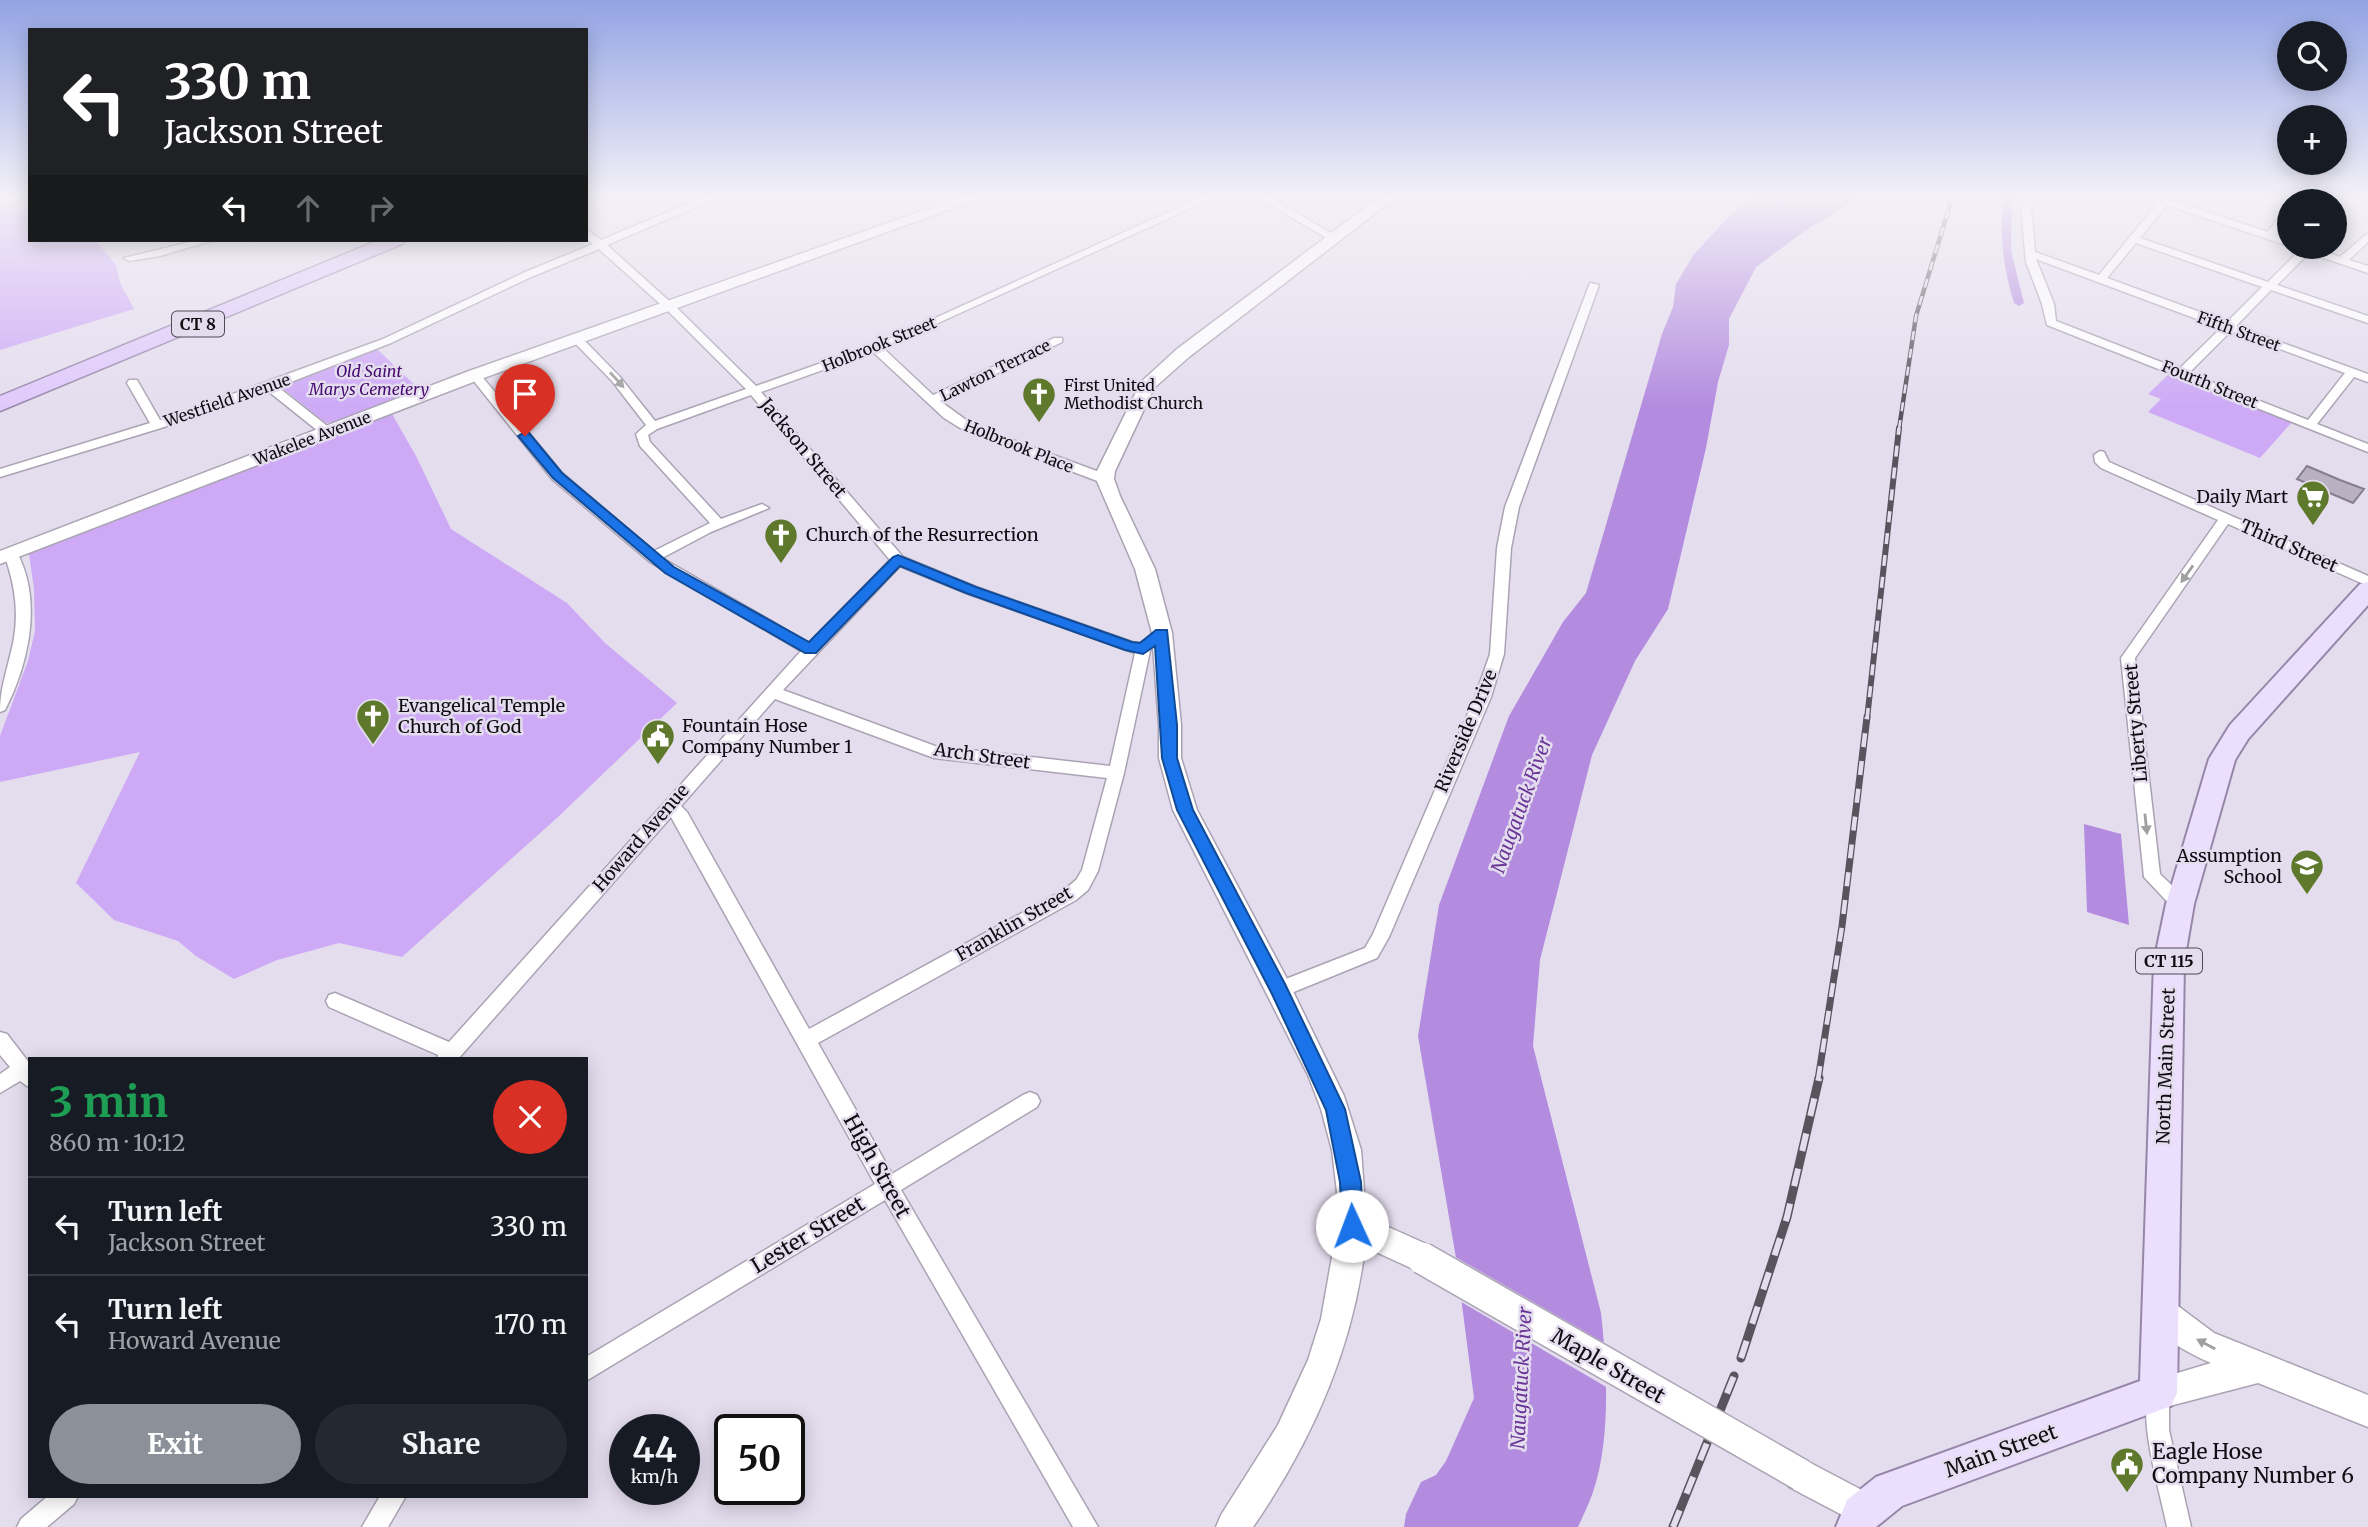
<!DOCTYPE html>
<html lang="en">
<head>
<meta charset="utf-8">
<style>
	:root { --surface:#171b24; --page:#242831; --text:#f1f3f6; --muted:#9ea1a6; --line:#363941; --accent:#8c9099 }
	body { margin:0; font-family:Merriweather,serif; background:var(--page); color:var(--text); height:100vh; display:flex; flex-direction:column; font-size:26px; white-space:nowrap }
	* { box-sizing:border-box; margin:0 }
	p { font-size:23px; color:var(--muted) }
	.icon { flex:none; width:38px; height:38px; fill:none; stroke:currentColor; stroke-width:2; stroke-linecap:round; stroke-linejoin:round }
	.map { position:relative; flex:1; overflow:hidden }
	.details { position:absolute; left:28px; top:1057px; width:560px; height:441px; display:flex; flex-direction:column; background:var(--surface); border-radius:0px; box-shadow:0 4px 18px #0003 }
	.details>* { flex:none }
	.banner { position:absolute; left:28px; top:28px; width:560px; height:214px; border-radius:0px; box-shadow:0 4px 18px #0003; background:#202124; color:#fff; overflow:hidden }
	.controls { position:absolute; left:2277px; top:21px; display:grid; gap:14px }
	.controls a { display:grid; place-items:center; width:70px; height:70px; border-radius:50%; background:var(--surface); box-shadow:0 4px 18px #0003; font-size:35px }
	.speed { position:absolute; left:609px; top:1414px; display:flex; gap:14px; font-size:35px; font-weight:700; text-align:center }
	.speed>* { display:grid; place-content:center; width:91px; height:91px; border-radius:50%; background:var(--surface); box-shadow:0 4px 18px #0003; line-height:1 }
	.speed small { font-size:18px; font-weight:400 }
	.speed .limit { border:4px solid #111; border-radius:10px; background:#fff; color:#111 }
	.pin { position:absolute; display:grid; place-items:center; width:60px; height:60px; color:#fff; margin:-72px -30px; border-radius:50% 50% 50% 0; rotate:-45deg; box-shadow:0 0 7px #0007 }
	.pin .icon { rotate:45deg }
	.me { position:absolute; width:77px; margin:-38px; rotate:358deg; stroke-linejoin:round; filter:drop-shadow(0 0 5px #0008) }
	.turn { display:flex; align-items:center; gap:24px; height:147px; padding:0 21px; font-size:32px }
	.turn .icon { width:91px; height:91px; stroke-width:2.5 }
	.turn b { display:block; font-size:49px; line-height:60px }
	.lanes { display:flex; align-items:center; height:66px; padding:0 21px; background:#0003; justify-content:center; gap:35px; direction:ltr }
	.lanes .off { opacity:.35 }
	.round { display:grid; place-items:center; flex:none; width:74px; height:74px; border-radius:37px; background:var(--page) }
	.overview { display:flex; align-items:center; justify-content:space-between; height:119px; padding:0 21px }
	h1 { font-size:42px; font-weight:700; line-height:52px; color:#1e9e55 }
	.cta { display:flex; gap:14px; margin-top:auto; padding:14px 21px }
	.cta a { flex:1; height:80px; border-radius:42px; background:var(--accent); color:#fff; font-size:28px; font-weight:700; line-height:80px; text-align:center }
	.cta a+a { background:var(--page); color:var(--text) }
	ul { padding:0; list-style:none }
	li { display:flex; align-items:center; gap:21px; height:98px; padding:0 21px; border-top:2px solid var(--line) }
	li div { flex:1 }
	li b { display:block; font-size:26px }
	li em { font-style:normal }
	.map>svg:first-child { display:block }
	.green { fill:#cda9f6 }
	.water { fill:#b38bdf }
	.pier { fill:#e4ddee }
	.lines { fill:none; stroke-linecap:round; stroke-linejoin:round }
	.canal { fill:#b38bdf; fill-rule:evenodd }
	.building { fill:#b9b1c2; stroke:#857e8e; stroke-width:2 }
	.street-casing { stroke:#aaa3b3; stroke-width:3 }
	.secondary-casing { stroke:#aaa3b3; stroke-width:3 }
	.primary-casing { stroke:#9687a9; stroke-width:4 }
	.highway-casing { stroke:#9687a9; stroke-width:3 }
	.street { fill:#fff; fill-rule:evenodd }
	.secondary { fill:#fff; fill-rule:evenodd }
	.primary { fill:#ecdffd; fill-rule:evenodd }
	.highway { fill:#dfc9fb; fill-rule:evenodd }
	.rail-far3-casing { stroke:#58545e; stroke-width:4.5 }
	.rail-far2-casing { stroke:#58545e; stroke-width:6 }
	.rail-far1-casing { stroke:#58545e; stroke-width:7 }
	.rail-casing { stroke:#58545e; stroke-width:9 }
	.rail-far3 { stroke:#e4ddee; stroke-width:2.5; stroke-dasharray:9; stroke-linecap:butt }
	.rail-far2 { stroke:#e4ddee; stroke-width:3.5; stroke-dasharray:11; stroke-linecap:butt }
	.rail-far1 { stroke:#e4ddee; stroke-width:4.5; stroke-dasharray:14; stroke-linecap:butt }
	.rail { stroke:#e4ddee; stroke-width:6; stroke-dasharray:18; stroke-linecap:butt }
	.secondary-bridge-casing { stroke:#aaa3b3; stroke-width:34; stroke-linecap:butt }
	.secondary-bridge { stroke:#fff; stroke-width:31 }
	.oneway { fill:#9f9ea0 }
	.route { fill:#1a73e8; stroke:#114b97; stroke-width:2 }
	.labels { text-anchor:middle; stroke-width:5; stroke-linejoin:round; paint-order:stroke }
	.shield { fill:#e4ddee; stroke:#4f4b54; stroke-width:2 }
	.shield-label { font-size:16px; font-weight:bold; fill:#0f0c12 }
	.far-street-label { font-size:16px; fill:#0f0c12; stroke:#e4ddee }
	.far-park-label { font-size:16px; font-style:italic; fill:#470a70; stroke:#e4ddee }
	.far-poi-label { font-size:16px; fill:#0f0c12; stroke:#e4ddee; text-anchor:start }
	.street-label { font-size:18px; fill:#0f0c12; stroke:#e4ddee }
	.poi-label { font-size:18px; fill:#0f0c12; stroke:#e4ddee; text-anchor:start }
	.water-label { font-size:19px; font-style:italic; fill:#693597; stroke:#e4ddee }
	.near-street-label { font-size:21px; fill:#0f0c12; stroke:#e4ddee }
	.near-poi-label { font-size:21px; fill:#0f0c12; stroke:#e4ddee; text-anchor:start }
</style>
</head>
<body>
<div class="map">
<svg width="2368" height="1527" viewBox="0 0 2368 1527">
	<rect width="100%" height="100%" fill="#e4ddee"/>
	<!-- green -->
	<path class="green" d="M0 195H30V240H95L116 265 120 283 134 309 0 350Z
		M377 349 420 390 336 422 326 423 281 387Z
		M2169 374 2292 422 2260 458 2148 412 2161 399 2148 394Z
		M392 414 416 456 451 529 567 603 605 643 677 703 558 817 402 957 339 943 277 960 234 979 196 956 178 941 114 920 76 883 140 752 0 782V736L28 661 35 631 34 589 29 554Z"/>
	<!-- water -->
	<path class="water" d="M1758 195H1864L1806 230 1756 267 1729 319V345L1718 382 1706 448 1668 609 1635 661 1592 755 1540 960 1533 1046 1601 1313C1607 1367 1611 1440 1593 1492 1589 1504 1583 1516 1578 1527H1404L1406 1514 1421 1482 1436 1475 1446 1461 1474 1398 1456 1258 1418 1036 1439 905 1509 716 1563 622 1586 593 1662 334 1673 307 1676 284 1694 254 1734 211Z
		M2084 824 2121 834 2129 925 2087 912Z"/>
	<!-- pier -->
	<path class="pier" d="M1452 1255 1608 1345V1388L1458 1300Z"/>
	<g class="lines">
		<!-- canal -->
		<path class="canal" d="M2004 195H2012L2011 250 2024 303 2019 306 2014 303C2003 267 1999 233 2004 195Z"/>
	</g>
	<!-- building -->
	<path class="building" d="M2307 466 2340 480 2364 489 2353 503 2297 479Z"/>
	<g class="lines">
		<!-- street casing -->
		<g class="street-casing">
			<path id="street" d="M14 195H30L0 206V200Z
				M709 195H724L607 245 677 308 756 386 889 339 1206 195H1220L883 348 933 395 1054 338H1062V342L940 401 973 425 1110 476V482H1100L965 431 944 418 873 352 761 392 903 557 976 587 1132 642 1140 643 1162 628 1169 633 1150 651 1124 773 1098 871 1088 890 1076 900 818 1043 892 1174 1023 1095 1030 1092 1037 1095 1040 1101 1037 1107 901 1190 1098 1527H1073L885 1200 586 1381V1357L875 1184 671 817 458 1059H437L438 1055 329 1007 326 1001 329 995 335 993 449 1042 801 651 650 562 552 479 469 375 475 371 479 373 562 473 654 551 710 523 640 446 636 434 646 425 612 381 570 338 580 336 620 377 655 421 746 389 669 312 599 249 531 277 391 343 278 387 331 429V435H323L268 391 161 428 0 477V469L150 423 127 383 129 380H137L160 420 184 412 383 339 523 273 593 244 586 238V229L601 240ZM751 395 890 560 809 643 662 558 711 532 769 508 762 504 721 519 650 442 648 435 657 429ZM900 566 966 593 1135 653 1110 766 935 746 783 690ZM775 699 934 758 1107 778 1082 870 1076 880 1064 890 809 1029 687 812 681 806Z
				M927 195H939L954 207 945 209Z
				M1253 195H1266L1341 239 1332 241Z
				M2030 195H2040L2031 207 2035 252 2099 275 2164 195H2175L2171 200 2268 232 2285 209 2289 208V218L2276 235 2289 240V246L2167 205 2140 238 2268 282 2300 250 2295 247H2311L2340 257 2368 233V242L2349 260 2368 266V273L2309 253 2277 285 2368 316V323L2271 290 2236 326 2368 374V382L2354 377 2317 424 2368 444V452L2047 325 2042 304 2026 262 2021 207ZM2136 243 2262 287 2227 322 2107 278ZM2036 259 2221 328 2179 369 2056 321 2054 304ZM2231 331 2345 373 2308 420 2189 373Z
				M2295 195H2305L2301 201H2291Z
				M198 240H214L160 256 129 261 124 258Z
				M1590 283 1599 285 1519 507 1511 548 1504 654 1491 697 1389 937 1377 958 1279 998 1273 996 1270 990 1273 984 1365 948 1373 934 1475 697 1490 654 1497 548 1505 507Z
				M2100 451 2104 452 2109 462 2368 576V586L2228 524 2135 658 2160 874 2186 899 2189 904 2186 909 2180 911 2174 909 2144 877 2121 658 2218 520 2101 468 2095 462 2094 455Z
				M11 550C19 552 20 559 23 566 40 611 27 668 5 710L0 712C0 690 6 673 11 652 20 618 16 587 4 554Z
				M0 1032 7 1034 30 1064V1088L20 1081 0 1093V1074L10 1067 0 1055Z
				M2158 1382 2166 1385 2169 1393V1430L2191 1527H2167C2160 1491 2137 1418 2150 1385Z
				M48 1496H78L74 1504 47 1527H17L21 1519Z
				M380 1496H406L388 1527H362Z"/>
		</g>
		<!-- secondary casing -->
		<g class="secondary-casing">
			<path id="secondary" d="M967 195H989L481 379 0 564V551L469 371Z
				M1382 195H1399L1189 357 1154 388 1115 471 1114 479 1120 496 1155 569 1172 633 1181 725V758L1197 810 1285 975 1344 1096 1361 1150 1366 1217 1433 1247 1437 1258 1433 1269 1422 1273 1365 1247C1353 1349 1311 1443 1253 1527H1216L1221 1515 1278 1425 1308 1360 1321 1319 1336 1234 1337 1192 1332 1150 1321 1109 1308 1075 1173 810 1159 758V725L1152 633 1135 569 1096 479 1097 471 1141 382 1177 349Z
				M2159 1296 2170 1300 2214 1333 2368 1395V1427L2258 1383 2158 1409 2147 1404 2142 1393 2147 1382 2211 1363C2188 1353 2153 1335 2144 1311L2148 1300Z
				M1801 1458 1877 1498 1882 1510 1877 1522 1865 1527 1789 1487 1784 1475 1789 1463Z"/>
		</g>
		<!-- primary casing -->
		<g class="primary-casing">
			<path id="primary" d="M2368 582V605L2248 739 2235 760 2194 904 2184 962 2177 1393 2171 1406 1902 1506 1876 1527H1836L1847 1500 1876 1477 2140 1381 2154 962 2166 904 2209 759 2230 725 2360 584Z"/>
		</g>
		<!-- highway casing -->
		<g class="highway-casing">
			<path id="highway" d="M379 240H405L402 244 0 411V396Z"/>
		</g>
		<!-- street -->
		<use href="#street" class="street"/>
		<!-- secondary -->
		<use href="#secondary" class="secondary"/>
		<!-- primary -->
		<use href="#primary" class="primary"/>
		<!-- highway -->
		<use href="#highway" class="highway"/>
		<!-- rail-far3 casing -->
		<g class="rail-far3-casing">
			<path id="rail-far3" d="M1899 429 1916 316 1953 195"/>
		</g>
		<!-- rail-far2 casing -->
		<g class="rail-far2-casing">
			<path id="rail-far2" d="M1867 719 1899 428"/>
		</g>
		<!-- rail-far1 casing -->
		<g class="rail-far1-casing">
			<path id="rail-far1" d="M1818 1080 1842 926 1867 717"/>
		</g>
		<!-- rail casing -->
		<g class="rail-casing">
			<path id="rail" d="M1741 1358 1787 1217 1819 1078
				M1673 1527 1734 1376"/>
		</g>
		<!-- rail-far3 -->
		<use href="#rail-far3" class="rail-far3"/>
		<!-- rail-far2 -->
		<use href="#rail-far2" class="rail-far2"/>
		<!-- rail-far1 -->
		<use href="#rail-far1" class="rail-far1"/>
		<!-- rail -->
		<use href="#rail" class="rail"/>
		<!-- secondary-bridge casing -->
		<g class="secondary-bridge-casing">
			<path id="secondary-bridge" d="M1422 1258 1801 1475"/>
		</g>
		<!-- secondary-bridge -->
		<use href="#secondary-bridge" class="secondary-bridge"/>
	</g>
	<!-- one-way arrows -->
	<defs><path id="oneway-solid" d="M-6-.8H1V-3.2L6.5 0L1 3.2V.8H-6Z" transform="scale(1.75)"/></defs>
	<g class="oneway">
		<use href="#oneway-solid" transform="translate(617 380) rotate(48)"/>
		<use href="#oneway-solid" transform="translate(2187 574) rotate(125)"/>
		<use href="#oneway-solid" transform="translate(2146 824) rotate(84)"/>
		<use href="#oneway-solid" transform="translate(2206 1344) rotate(-152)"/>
	</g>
	<!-- sky -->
	<linearGradient id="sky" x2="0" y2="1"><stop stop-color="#93a4e4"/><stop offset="0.48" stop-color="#f3f0f7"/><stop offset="1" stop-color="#f3f0f7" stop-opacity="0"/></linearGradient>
	<rect width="2368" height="409" fill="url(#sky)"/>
	<!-- route -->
	<path class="route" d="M525 432 529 433 562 473 674 567 809 642 893 557 898 555 976 587 1132 642 1140 643 1156 630H1167L1177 725V758L1193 810 1285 984 1345 1109 1361 1182 1363 1226 1360 1233 1352 1236 1345 1233 1342 1226 1340 1182 1326 1110 1272 994 1177 810 1162 758 1155 646 1143 654 1125 650 966 593 900 566 816 653H805L665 573 553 478 518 436Z"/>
	<!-- icons -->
	<defs>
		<g id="church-pin" transform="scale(1.75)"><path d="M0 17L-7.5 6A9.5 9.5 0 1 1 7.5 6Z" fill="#5f792c" stroke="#e4ddee"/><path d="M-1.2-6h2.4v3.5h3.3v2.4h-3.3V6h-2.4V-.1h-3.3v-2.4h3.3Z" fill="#fff"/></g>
		<g id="supermarket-pin" transform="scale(1.75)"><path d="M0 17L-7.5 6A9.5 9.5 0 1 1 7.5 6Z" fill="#5f792c" stroke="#e4ddee"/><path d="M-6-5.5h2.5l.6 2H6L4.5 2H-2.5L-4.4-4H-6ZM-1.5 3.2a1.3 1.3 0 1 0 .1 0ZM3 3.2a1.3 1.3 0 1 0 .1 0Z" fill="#fff"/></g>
		<g id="civic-pin" transform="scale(1.75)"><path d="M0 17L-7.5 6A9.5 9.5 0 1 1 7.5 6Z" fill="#5f792c" stroke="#e4ddee"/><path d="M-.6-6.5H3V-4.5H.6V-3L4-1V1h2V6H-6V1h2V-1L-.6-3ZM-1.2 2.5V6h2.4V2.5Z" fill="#fff"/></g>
		<g id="school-pin" transform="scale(1.75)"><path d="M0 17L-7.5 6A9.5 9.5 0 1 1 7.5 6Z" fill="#5f792c" stroke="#e4ddee"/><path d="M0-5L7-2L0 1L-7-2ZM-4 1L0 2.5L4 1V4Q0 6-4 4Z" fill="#fff"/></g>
	</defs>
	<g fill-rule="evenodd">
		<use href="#church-pin" x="1039" y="394"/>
		<use href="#supermarket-pin" x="2313" y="497"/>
		<use href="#church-pin" x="781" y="535"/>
		<use href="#church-pin" x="373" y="716"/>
		<use href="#civic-pin" x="658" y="736"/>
		<use href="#school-pin" x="2307" y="866"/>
		<use href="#civic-pin" x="2127" y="1464"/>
	</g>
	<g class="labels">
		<!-- shield labels -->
		<g class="shield">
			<rect x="172" y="311.5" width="52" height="25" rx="5"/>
			<rect x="2136" y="948.5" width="66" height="25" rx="5"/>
		</g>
		<g class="shield-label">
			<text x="198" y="330">CT 8</text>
			<text x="2169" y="967">CT 115</text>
		</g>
		<!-- far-street labels -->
		<g class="far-street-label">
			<text transform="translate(2239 331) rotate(20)" y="6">Fifth Street</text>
			<text transform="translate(879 344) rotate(-22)" y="6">Holbrook Street</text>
			<text transform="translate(995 370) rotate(-26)" y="6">Lawton Terrace</text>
			<text transform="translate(2210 384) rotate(22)" y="6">Fourth Street</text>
			<text transform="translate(227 400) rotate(-19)" y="6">Westfield Avenue</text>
			<text transform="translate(312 438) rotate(-21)" y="6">Wakelee Avenue</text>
			<text transform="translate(1019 446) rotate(22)" y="6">Holbrook Place</text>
		</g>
		<!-- far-park labels -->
		<g class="far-park-label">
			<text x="369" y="377">Old Saint<tspan x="369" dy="18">Marys Cemetery</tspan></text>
		</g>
		<!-- far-poi labels -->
		<g class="far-poi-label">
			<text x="1064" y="391">First United<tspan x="1064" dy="18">Methodist Church</tspan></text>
		</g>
		<!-- street labels -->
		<g class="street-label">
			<text transform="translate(803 448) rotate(50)" y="6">Jackson Street</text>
			<text transform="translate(2289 546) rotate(24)" y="6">Third Street</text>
			<text transform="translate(2136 723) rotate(-95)" y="6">Liberty Street</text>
			<text transform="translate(1466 731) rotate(-67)" y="6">Riverside Drive</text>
			<text transform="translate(982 756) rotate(8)" y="6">Arch Street</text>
			<text transform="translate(641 838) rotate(-49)" y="6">Howard Avenue</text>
			<text transform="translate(1014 924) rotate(-30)" y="6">Franklin Street</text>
			<text transform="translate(2166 1066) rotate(-88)" y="6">North Main Street</text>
		</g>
		<!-- poi labels -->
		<g class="poi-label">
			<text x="2288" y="503" text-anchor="end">Daily Mart</text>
			<text x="806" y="541">Church of the Resurrection</text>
			<text x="398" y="712">Evangelical Temple<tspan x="398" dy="21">Church of God</tspan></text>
			<text x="682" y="732">Fountain Hose<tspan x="682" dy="21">Company Number 1</tspan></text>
			<text x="2282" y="862" text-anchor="end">Assumption<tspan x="2282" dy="21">School</tspan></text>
		</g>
		<!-- water labels -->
		<g class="water-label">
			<text transform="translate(1521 805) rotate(-70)" y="7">Naugatuck River</text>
			<text transform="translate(1521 1378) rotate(-87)" y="7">Naugatuck River</text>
		</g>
		<!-- near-street labels -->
		<g class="near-street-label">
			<text transform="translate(877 1166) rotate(61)" y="7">High Street</text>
			<text transform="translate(808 1235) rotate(-31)" y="7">Lester Street</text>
			<text transform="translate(1608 1366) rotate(30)" y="7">Maple Street</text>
			<text transform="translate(2001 1451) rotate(-20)" y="7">Main Street</text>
		</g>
		<!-- near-poi labels -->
		<g class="near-poi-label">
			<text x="2152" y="1459">Eagle Hose<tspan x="2152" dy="24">Company Number 6</tspan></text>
		</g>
	</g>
</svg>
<div class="controls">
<a><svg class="icon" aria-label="search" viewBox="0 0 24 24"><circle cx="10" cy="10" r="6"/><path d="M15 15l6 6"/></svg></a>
<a>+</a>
<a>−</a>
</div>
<div class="speed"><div>44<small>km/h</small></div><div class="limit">50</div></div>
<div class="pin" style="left:525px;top:436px;background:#d93025"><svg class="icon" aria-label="arrive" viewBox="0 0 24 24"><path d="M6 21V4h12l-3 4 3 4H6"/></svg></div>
<svg class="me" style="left:1352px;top:1226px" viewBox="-20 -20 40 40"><circle r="19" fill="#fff"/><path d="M0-13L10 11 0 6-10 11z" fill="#1a73e8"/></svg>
<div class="banner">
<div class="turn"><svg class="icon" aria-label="left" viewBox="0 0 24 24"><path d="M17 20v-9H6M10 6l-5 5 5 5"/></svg><div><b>330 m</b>Jackson Street</div></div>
<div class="lanes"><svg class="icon" aria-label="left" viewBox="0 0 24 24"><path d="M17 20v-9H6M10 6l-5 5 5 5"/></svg><svg class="icon off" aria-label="ahead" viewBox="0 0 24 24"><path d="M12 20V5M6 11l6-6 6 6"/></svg><svg class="icon off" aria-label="right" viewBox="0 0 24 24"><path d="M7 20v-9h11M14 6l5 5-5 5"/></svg></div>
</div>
<section class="details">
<div class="overview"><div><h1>3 min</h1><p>860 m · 10:12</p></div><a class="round" style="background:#d93025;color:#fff"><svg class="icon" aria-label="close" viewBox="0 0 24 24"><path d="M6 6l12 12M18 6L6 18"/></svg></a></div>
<ul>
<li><svg class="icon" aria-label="left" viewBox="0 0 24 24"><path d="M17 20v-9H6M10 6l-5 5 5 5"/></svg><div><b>Turn left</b><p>Jackson Street</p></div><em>330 m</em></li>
<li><svg class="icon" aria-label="left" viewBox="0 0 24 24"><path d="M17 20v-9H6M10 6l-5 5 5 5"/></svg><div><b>Turn left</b><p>Howard Avenue</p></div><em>170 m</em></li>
</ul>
<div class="cta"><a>Exit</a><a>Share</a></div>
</section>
</div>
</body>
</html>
